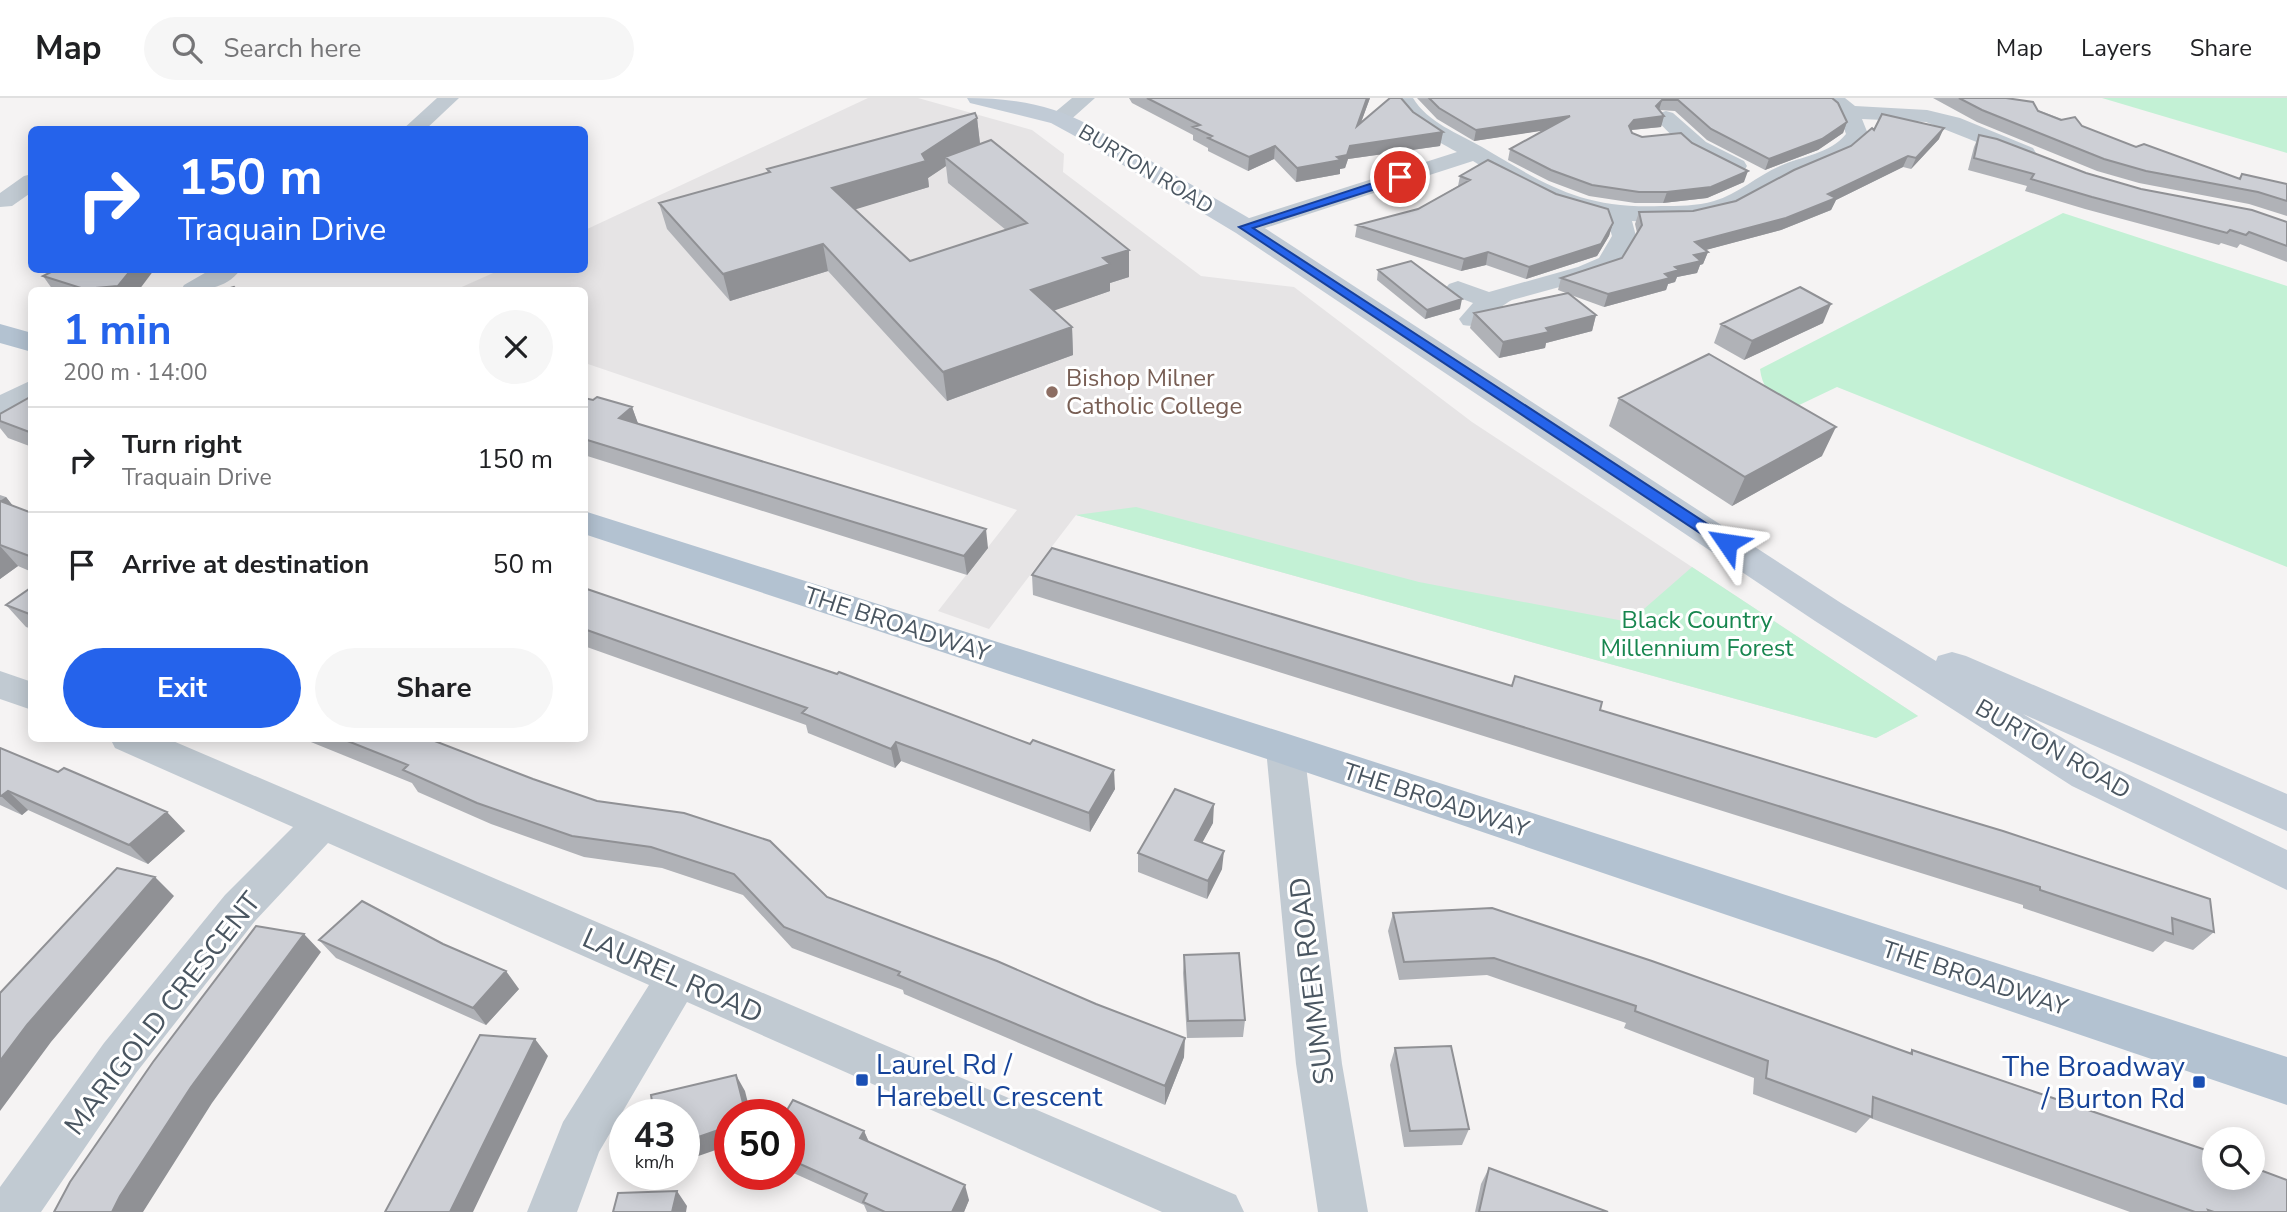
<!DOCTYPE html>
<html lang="en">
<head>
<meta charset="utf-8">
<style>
	:root { --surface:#fff; --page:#f6f6f6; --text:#202124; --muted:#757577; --line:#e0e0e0; --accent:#2563eb }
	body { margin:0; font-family:"Nunito Sans",sans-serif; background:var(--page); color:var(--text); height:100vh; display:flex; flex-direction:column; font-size:26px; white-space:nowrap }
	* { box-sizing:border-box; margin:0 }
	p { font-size:23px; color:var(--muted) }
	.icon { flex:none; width:38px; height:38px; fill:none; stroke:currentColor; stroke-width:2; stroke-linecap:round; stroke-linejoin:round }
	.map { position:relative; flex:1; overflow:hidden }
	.panel { position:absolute; left:28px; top:189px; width:560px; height:455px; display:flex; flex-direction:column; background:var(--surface); border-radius:10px; box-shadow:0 4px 18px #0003 }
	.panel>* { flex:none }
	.top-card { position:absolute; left:28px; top:28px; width:560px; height:147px; border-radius:10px; box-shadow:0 4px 18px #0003; background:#2563eb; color:#fff; overflow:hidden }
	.fabs { position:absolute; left:2202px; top:1029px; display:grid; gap:14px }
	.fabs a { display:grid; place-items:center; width:63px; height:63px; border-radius:50%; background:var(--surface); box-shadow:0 4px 18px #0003; font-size:35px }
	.speed { position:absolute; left:609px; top:1001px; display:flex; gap:14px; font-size:35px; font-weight:700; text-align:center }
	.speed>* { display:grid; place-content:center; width:91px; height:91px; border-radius:50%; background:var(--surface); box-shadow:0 4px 18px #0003; line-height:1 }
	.speed small { font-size:18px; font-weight:400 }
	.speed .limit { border:10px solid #d22; background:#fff; color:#111 }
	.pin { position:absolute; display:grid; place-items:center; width:60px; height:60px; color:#fff; margin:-30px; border:4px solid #fff; border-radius:50%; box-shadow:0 2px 7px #0007 }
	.me { position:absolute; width:77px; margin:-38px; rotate:302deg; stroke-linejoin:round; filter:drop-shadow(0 0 5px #0008) }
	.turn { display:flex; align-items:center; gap:24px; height:147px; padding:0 35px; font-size:32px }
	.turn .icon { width:91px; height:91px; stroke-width:2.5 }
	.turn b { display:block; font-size:49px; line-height:60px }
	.round { display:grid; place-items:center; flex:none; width:74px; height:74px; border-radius:37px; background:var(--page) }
	.head { display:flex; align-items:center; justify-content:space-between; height:119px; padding:0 35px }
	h1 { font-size:42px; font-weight:700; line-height:52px; color:var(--accent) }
	.button { display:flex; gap:14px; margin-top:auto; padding:14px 35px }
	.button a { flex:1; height:80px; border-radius:42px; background:var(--accent); color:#fff; font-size:28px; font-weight:700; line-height:80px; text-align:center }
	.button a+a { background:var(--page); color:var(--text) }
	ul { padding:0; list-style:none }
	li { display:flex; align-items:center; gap:21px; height:105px; padding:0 35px; border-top:2px solid var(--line) }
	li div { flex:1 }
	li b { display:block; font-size:26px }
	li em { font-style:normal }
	header { display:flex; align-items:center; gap:42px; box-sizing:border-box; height:98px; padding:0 35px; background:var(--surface); border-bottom:2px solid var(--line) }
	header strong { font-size:33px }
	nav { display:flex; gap:38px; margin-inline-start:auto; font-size:24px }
	.search { width:490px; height:63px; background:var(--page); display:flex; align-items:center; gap:18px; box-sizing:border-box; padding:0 24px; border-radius:38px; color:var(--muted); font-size:26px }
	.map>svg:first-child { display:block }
	.education { fill:#e6e4e5 }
	.green { fill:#c3f1d5 }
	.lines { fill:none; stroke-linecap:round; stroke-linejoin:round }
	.street { fill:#c1cad2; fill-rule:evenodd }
	.secondary { fill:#c1cbd6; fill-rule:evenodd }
	.primary { fill:#b3c2d1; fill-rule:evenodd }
	.wall { fill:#b0b2b7; fill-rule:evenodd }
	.shaded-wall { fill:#909195 }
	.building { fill:#cdcfd5; stroke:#909195; stroke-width:2 }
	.route { fill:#2563eb; stroke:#184099; stroke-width:2 }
	.education-dot { fill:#8d6e63; stroke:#fff; stroke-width:2.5 }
	.transit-dot { fill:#1a4fb4; stroke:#fff; stroke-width:2.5 }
	.labels { text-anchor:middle; stroke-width:6; stroke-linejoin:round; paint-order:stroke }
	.far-street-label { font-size:21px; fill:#4a5661; stroke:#fff }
	.education-label { font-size:24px; fill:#785e54; stroke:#fff; text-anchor:start }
	.park-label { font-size:24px; fill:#17864f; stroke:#fff }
	.street-label { font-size:24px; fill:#4a5661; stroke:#fff }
	.near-street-label { font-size:28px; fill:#4a5661; stroke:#fff }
	.near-transit-label { font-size:28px; fill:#164399; stroke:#fff; text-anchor:start }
</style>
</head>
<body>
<header>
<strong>Map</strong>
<div class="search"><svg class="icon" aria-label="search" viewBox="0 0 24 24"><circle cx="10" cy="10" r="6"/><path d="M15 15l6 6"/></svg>Search here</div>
<nav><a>Map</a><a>Layers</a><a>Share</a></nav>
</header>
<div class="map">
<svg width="2287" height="1114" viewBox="0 0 2287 1114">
	<rect width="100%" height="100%" fill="#f5f3f3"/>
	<!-- education -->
	<path class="education" d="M868 0H918L1032 32 1064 56 1063 74 1201 178 1294 189 1472 324 1918 618 1876 640 1076 417 989 531 938 513 1017 412 585 265 584 192H455L500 172H584L585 132Z"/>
	<!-- green -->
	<path class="green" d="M2102 0H2287V55Z
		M2063 115 2287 188V469L1837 289 1795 309C1774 301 1763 294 1760 271Z
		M1136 409 1419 484 1629 524 1692 469 1918 618 1876 640 1076 417Z"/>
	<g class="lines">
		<!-- street -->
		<path class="street" d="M437 0H459L425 32H402Z
			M1072 0H1095L1067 25H1051L1048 20Z
			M1393 0H1413C1428 25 1458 35 1482 49 1546 87 1582 111 1661 108 1678 108 1697 108 1714 103 1738 96 1757 78 1780 68 1802 58 1830 56 1846 36L1839 17 1823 0H1845L1855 8 1927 12 1960 20 2033 50 2036 55 2033 60H2017L1926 24 1862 21 1868 36C1850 63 1823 65 1795 78 1777 86 1761 98 1743 107 1711 123 1667 125 1632 123L1636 138 1617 170 1596 179 1512 202C1494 211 1484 232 1463 227L1459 221 1473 205 1449 196 1445 191 1449 186 1458 183 1489 194 1578 169 1599 160 1612 138 1607 121C1557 112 1516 90 1473 63L1253 134 1245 136 1237 134 1233 129 1237 124 1457 54C1432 40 1407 27 1393 0Z
			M1666 13 1673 15 1706 44 1744 63 1747 68 1744 73C1718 79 1670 40 1655 19L1659 15Z
			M32 76V94L12 108 0 109V95L24 78Z
			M210 172H240C226 192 202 192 181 192L184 187Z
			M32 282V302L10 315 0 318V297Z
			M0 573 32 584V612L0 601Z
			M1285 636 1298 641 1304 651 1342 966 1368 1114H1318L1296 966 1266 651 1272 641Z
			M110 640H166L1236 1097 1244 1114H1162L687 904 599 1054 577 1114H527L563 1024 649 887 328 745 255 823 136 975 41 1114H0V1089L104 945 225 797 293 729 115 650Z"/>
		<!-- secondary -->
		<path class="secondary" d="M967 0C1010 0 1051 6 1089 27L1254 123 1841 505 1936 563 1938 558 1952 554 1966 558 2287 696V733L2023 616 2102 664 2287 752V792L2072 688 1815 523 1236 135 1073 37 1051 25 970 5Z"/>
		<!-- primary -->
		<path class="primary" d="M0 226 32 235V254L0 245Z
			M584 413 1285 635 2287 959V1007L1270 662 584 436Z"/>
	</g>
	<!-- wall -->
	<path class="wall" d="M1129 0H1370L1361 24 1413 14 1443 34 1440 48 1348 61 1345 70 1340 71V76L1296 84 1274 61 1248 73 1208 53V50L1193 42V37L1132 5Z
		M1417 0H1832L1847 24 1843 35 1818 52 1765 72 1707 42 1675 13 1659 12 1664 18 1661 29 1631 32 1632 35 1642 39 1692 45 1744 84 1707 100 1663 105H1635L1589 98 1549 83 1508 62 1510 51 1544 32 1474 43 1437 21Z
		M1933 0H2006L2136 49 2238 81 2242 76 2287 86V118L2249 106 2139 85 2097 73 1977 24Z
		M977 20 980 46 978 47 1129 152V179L1110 185V193L1054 212 1072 229 1073 257 947 303 828 173 730 203 667 131 659 105 768 75 767 71ZM946 68 948 85 1006 132 910 163 854 111 929 89 928 80Z
		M1874 32 1939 41 1911 71 1903 69 1836 102 1831 112 1781 132 1705 152 1708 154 1703 166 1700 167 1697 175 1677 179 1675 184 1668 186 1666 192 1604 209 1571 197 1596 217 1592 233 1546 245 1545 250 1499 260 1470 230 1474 215 1566 195 1558 192 1561 180 1622 160 1637 135 1635 126 1639 114 1693 113 1736 103 1851 48Z
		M1979 37 2086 75 2141 91 2287 124V164L2240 146 2237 150 2221 145 2219 147 2085 111 2025 93 2027 88 1968 72 1974 49Z
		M1460 78 1613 125 1609 138 1597 158 1526 181 1486 167 1461 173 1355 139 1357 127 1418 111 1458 88Z
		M55 172 139 192H53L43 178Z
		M1378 172 1460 211 1425 221 1377 182Z
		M1823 225 1744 262 1714 245 1721 226Z
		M32 298V349L8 340 0 330V316Z
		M584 300 632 309 638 326 988 450 967 477 584 357Z
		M1619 300 1822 358 1732 408 1609 328Z
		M0 397 6 399 13 408 32 415V474L18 468 0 481Z
		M1032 477 1512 588 1600 612 2214 834 2193 852 2165 843 2153 854 2023 810V807L1033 497Z
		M32 489V531L26 529 6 507Z
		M584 490 1115 691 1090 734 901 663 895 670 808 635 806 627 584 548Z
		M301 640H427L827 799 1184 959 1165 1007 904 896 903 892 792 850 743 797 662 770 584 759 491 726 418 694 412 685Z
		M0 650 185 733 148 766 28 712 22 717 0 707Z
		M1213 725 1202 744 1222 771 1207 801 1138 774V755Z
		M1393 815 1909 955 1912 952 2287 1114H2130L1870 1020 1856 1035 1753 996 1754 980 1624 930 1626 925 1487 877 1399 882 1388 833Z
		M319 842 519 891 486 927 336 860Z
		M1184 857 1245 922 1243 939 1187 940 1183 875Z
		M1395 950 1469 1031 1462 1047 1404 1049 1390 967Z
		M789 1017 864 1033 869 1044 969 1102 964 1114H867L864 1107 789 1073Z
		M1489 1070 1608 1114H1475L1481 1086Z"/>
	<!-- shaded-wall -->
	<path class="shaded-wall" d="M1367 0H1370L1355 41 1357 28Z
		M1662 2 1659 12 1656 8Z
		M1570 18 1567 29 1474 43 1476 32Z
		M1664 18 1661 29 1631 32 1629 28 1634 22Z
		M977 20 980 46 952 64 945 59 946 68 928 80 929 89 837 117 832 90 922 56Z
		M1847 24 1843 35 1818 52 1765 72 1769 61Z
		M1944 30 1939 41 1911 71 1916 60Z
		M1443 34 1440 48 1348 61 1345 70 1340 71V76L1296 84 1297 70 1350 48Z
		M1275 48 1274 61 1248 73 1249 59Z
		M1908 58 1903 69 1836 102 1831 112 1781 132 1691 156 1695 144 1828 96Z
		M1748 73 1744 84 1707 100 1663 105 1667 94Z
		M1613 125 1609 138 1597 158 1526 181 1529 169Z
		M823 146 828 173 730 203 723 176Z
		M1129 152V179L1110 185V193L1033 220 1031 192 1103 160Z
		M1488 154 1486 167 1461 173 1464 161Z
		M1708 154 1703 166 1700 167 1697 175 1677 179 1675 184 1668 186 1666 192 1604 209 1608 196 1665 176 1694 157Z
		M131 172H154L139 192H121L118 188Z
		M1462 201 1460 211 1425 221 1427 212Z
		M1831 206 1823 225 1744 262 1752 243Z
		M1596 217 1592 233 1546 245 1545 250 1499 260 1503 244 1546 230Z
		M1072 229 1073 257 947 303 943 274Z
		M632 309 639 328 619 320Z
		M1836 329 1822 358 1732 408 1745 379Z
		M6 399 24 422 0 403Z
		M986 431 988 450 967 477 964 458Z
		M0 448 18 468 0 481Z
		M896 644 901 663 895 670 891 651Z
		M1114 672 1115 691 1090 734 1089 715Z
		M8 693 28 712 22 717 1 698Z
		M1214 706 1213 725 1194 760 1195 742Z
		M167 714 185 733 148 766 129 747Z
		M1224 753 1222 771 1207 801 1208 783Z
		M155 779 174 798 51 944 0 1013V963L27 927Z
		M304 836 321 854 212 1005 143 1114H112L120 1098 191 989Z
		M506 873 519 891 486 927 473 910Z
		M1185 940 1184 959 1165 1007V988Z
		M535 941 548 958 473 1114H450Z
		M736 977 745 993 751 1017H746Z
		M730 1028V1047L684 1063V1044Z
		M864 1033 871 1049 860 1040Z
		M965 1087 969 1102 964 1114H952Z
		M677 1093 687 1108 686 1114H672Z"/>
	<!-- building -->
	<path class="building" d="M1147 0H1367L1357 28 1390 0H1401L1413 14 1443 34 1350 48 1347 57 1337 59 1341 62 1297 70 1275 48 1249 59 1208 40 1212 38 1193 29 1200 27Z
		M1429 0H1832L1838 5 1847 24 1822 41 1769 61 1711 31 1678 2H1662L1656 8 1664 18 1634 22 1629 28 1632 35 1642 39 1681 35 1692 45 1748 73 1711 89 1667 94H1639L1592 87 1551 72 1510 51 1570 18 1476 32 1439 10Z
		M1959 0H2006L2033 4 2038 13 2061 22 2075 19 2082 28 2136 49 2144 46 2240 81 2242 76 2287 86V103L2258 94 2146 73 2104 61 1982 12Z
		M975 15 977 20 922 56 926 63 832 90 910 163 1027 125 945 59 991 42 1129 152 1103 160 1110 166 1031 192 1072 229 943 274 823 146 723 176 659 105 770 74 767 71Z
		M1882 16 1944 30 1916 60 1908 58 1828 96 1836 100 1786 120 1695 144 1708 154 1694 157 1701 163 1675 169 1679 172 1665 176 1670 180 1608 196 1561 180 1622 160 1642 127 1639 114 1693 113 1736 103 1794 72 1851 48 1872 30 1874 32Z
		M1979 37 1997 41 2086 75 2141 91 2252 112 2287 124V148L2249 134 2246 137 2230 132 2227 135 2092 99 2031 81 2034 76 1974 60Z
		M1488 62 1556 96 1608 111 1613 125 1601 146 1529 169 1488 154 1464 161 1357 127 1418 111 1470 82 1460 78Z
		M1411 163 1462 201 1427 212 1378 172Z
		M55 172H131L118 188 84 191 43 178Z
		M234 189 237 192H224Z
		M1800 189 1831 206 1752 243 1721 226Z
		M1568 195 1596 217 1546 230 1549 234 1503 244 1474 215Z
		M1709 256 1836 329 1745 379 1619 300Z
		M32 298V335L0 323V316Z
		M597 299 632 309 619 320 986 431 964 458 584 341V300L593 302Z
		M0 403 32 415V459L0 447Z
		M1052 450 1512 588 1515 578 1602 604 1600 612 2003 733 2210 801 2214 834 2172 820 2173 836 2040 792V789L1032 477Z
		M32 489V517L6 507Z
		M584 490 837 576 839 574 1030 646 1033 642 1114 672 1089 715 896 644 891 651 802 615 807 610 584 531Z
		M340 640H427L533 681 597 703 684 715 770 743 827 799 997 863 1096 906 1185 940 1165 988 898 877 900 874 784 829 734 776 651 749 572 738 477 705 403 672 408 667Z
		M0 650 58 674 64 670 167 714 129 747 8 693 1 698H0Z
		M1175 691 1214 706 1195 742 1224 753 1208 783 1138 755Z
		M117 770 155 779 27 927 0 963V895Z
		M362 803 443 846 506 873 473 910 319 842Z
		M1492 810 1652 863 1912 956V952L2200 1050 2214 1055V1080H2252V1069L2287 1082V1114H2214L2208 1112 2209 1114H2195L1873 999 1872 1019 1766 980 1768 963 1635 913 1636 908 1494 860 1404 864 1393 815Z
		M256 828 304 836 191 989 120 1098 112 1114H54L70 1084 153 964Z
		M1239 855 1245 922 1188 923 1184 857Z
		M480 937 535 941 450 1114H385Z
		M1451 948 1469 1031 1410 1033 1395 950Z
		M736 977 746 1017H730V1028L684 1044V1017H654L651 997Z
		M793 1002 864 1033 860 1040 965 1087 952 1114H885L863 1104 867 1096 789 1061V1017H784Z
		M1489 1070 1608 1114H1479Z
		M677 1093 672 1114H613L618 1095Z"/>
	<!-- route -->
	<path class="route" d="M1400 76 1406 79 1404 82 1253 130 1732 442 1734 445 1732 449H1721L1239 129Z"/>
	<!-- markers -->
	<circle class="education-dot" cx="1052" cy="294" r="7"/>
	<g class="transit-dot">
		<rect x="855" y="975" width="14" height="14" rx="3.5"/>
		<rect x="2192" y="977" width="14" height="14" rx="3.5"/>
	</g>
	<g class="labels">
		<!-- far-street labels -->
		<g class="far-street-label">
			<text transform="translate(1146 71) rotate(31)" y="7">BURTON ROAD</text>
		</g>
		<!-- education labels -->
		<g class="education-label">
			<text x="1066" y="288">Bishop Milner<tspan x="1066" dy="28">Catholic College</tspan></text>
		</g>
		<!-- park labels -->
		<g class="park-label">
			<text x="1697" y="530">Black Country<tspan x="1697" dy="28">Millennium Forest</tspan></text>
		</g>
		<!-- street labels -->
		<g class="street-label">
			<text transform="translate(897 526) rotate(18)" y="8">THE BROADWAY</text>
			<text transform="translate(2053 651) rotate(30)" y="8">BURTON ROAD</text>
			<text transform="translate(1436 702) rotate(18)" y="8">THE BROADWAY</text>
			<text transform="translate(1975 880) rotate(18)" y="8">THE BROADWAY</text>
		</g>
		<!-- near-street labels -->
		<g class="near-street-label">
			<text transform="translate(673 877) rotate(24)" y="10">LAUREL ROAD</text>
			<text transform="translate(1311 883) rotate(-97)" y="10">SUMMER ROAD</text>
			<text transform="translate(162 915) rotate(-52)" y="10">MARIGOLD CRESCENT</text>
		</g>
		<!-- near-transit labels -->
		<g class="near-transit-label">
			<text x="876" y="976">Laurel Rd /<tspan x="876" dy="32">Harebell Crescent</tspan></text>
			<text x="2185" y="978" text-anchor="end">The Broadway<tspan x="2185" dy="32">/ Burton Rd</tspan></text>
		</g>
	</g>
</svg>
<div class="fabs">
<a><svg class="icon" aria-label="search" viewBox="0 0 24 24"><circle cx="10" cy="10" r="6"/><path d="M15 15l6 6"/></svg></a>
</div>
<div class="speed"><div>43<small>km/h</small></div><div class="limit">50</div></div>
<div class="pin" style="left:1400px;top:79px;background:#d93025"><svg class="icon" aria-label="arrive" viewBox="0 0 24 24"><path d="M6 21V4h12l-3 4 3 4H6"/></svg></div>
<svg class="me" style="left:1727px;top:445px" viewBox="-20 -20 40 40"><path d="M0-17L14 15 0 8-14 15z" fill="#2563eb" stroke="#fff" stroke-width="4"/></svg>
<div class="top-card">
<div class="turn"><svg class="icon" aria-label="right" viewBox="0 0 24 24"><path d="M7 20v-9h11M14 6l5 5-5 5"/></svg><div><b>150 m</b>Traquain Drive</div></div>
</div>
<section class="panel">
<div class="head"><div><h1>1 min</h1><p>200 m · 14:00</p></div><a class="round"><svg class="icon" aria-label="close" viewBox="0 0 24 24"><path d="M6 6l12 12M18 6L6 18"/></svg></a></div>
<ul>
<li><svg class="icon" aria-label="right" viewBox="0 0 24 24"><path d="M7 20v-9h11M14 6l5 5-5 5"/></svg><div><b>Turn right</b><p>Traquain Drive</p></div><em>150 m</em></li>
<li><svg class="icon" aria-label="arrive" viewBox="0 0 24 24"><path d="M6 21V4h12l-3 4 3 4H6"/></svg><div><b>Arrive at destination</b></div><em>50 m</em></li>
</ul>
<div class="button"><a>Exit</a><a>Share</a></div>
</section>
</div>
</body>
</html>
